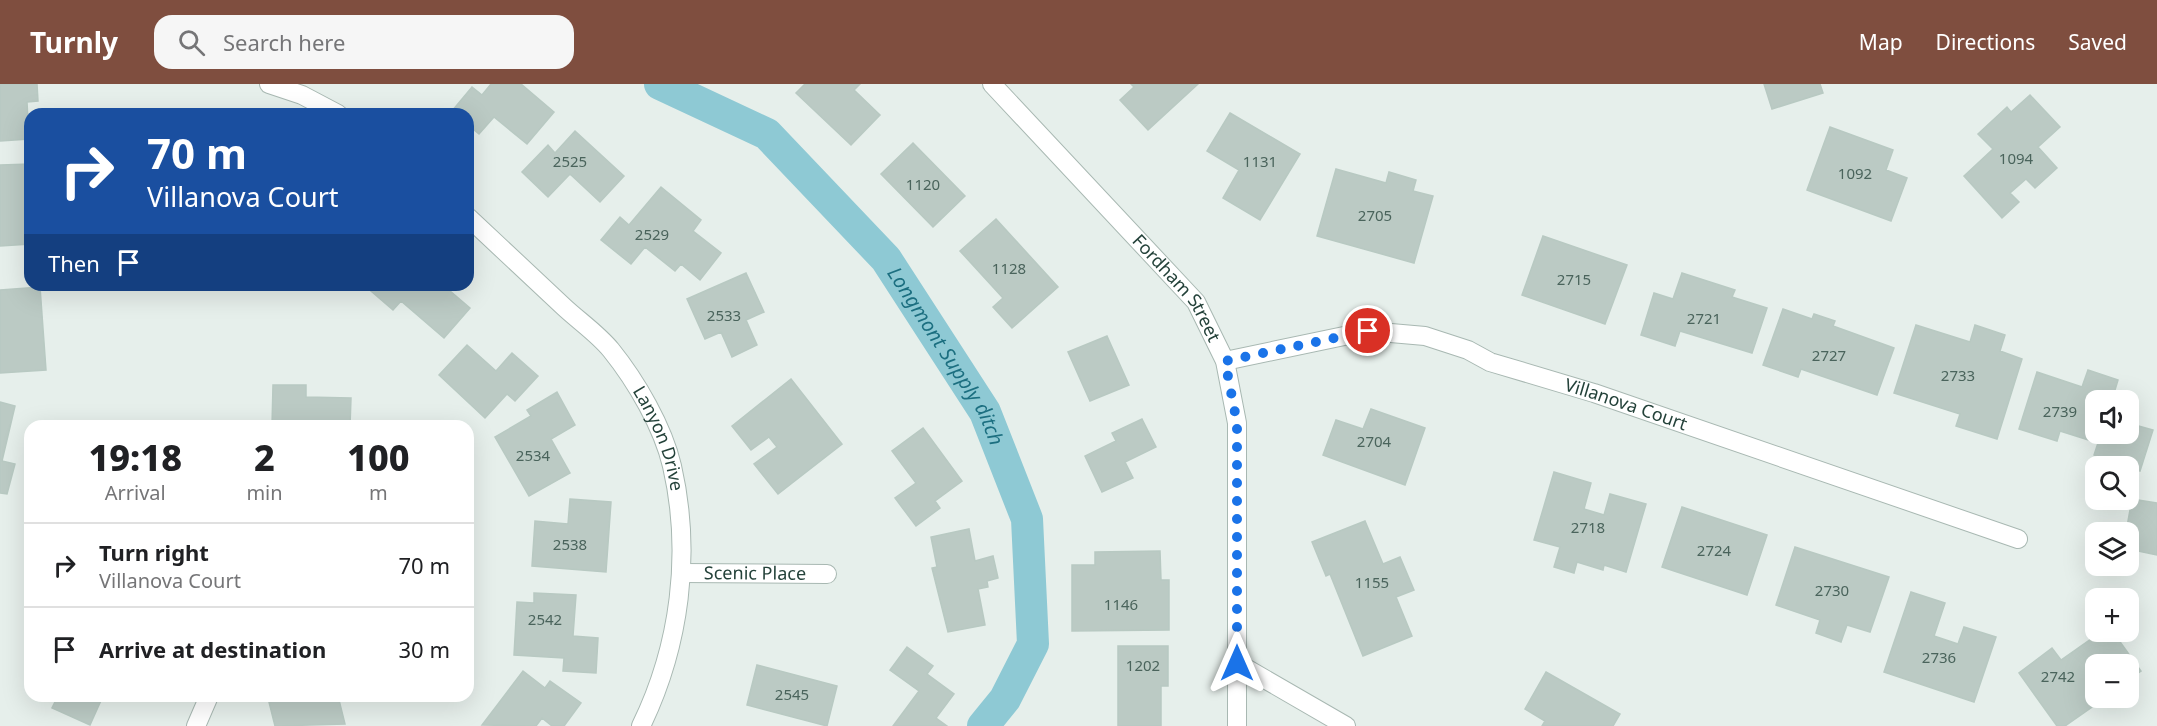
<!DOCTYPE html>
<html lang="en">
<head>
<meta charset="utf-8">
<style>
	:root { --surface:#fff; --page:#f6f6f6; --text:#202124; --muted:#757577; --line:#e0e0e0; --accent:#7f4e3f }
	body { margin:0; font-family:"Noto Sans",sans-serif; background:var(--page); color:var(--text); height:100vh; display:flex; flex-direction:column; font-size:22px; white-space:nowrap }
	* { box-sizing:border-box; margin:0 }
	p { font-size:20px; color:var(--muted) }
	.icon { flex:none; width:33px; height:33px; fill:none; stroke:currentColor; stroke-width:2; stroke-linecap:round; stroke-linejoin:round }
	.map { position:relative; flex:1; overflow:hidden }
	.sheet { position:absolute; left:24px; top:336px; width:450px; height:282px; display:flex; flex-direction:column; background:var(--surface); border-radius:18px; box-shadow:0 6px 24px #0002 }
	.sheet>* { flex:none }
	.hud { position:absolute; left:24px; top:24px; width:450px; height:183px; border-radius:18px; box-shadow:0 6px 24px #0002; background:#1a4fa0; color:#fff; overflow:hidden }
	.controls { position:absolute; left:2085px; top:306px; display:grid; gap:12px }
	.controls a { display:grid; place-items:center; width:54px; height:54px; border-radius:12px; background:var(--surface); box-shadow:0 6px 24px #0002; font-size:30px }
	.pin { position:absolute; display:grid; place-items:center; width:51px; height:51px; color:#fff; margin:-26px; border:3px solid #fff; border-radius:50%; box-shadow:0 2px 6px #0007 }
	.me { position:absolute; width:66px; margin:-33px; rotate:0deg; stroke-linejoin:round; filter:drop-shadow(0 0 4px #0008) }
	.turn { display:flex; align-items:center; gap:21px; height:126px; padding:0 24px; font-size:27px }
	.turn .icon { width:78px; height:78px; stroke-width:2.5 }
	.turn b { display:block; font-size:42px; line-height:51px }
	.then { display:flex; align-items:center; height:57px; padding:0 24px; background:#0003; gap:12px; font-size:22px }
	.eta { display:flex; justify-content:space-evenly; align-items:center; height:102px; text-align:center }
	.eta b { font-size:36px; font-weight:800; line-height:42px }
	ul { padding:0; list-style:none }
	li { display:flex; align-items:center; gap:18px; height:84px; padding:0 24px; border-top:2px solid var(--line) }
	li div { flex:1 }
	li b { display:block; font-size:22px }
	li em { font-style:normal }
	header { display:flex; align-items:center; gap:36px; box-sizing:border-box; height:84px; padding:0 30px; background:var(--accent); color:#fff }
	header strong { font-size:28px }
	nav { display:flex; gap:33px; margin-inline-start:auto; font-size:21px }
	.search { width:420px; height:54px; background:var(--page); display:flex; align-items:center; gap:15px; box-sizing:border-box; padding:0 21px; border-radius:18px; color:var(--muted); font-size:22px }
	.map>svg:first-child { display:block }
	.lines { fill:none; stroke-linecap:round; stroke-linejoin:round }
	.canal { stroke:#8ec9d4; stroke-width:32 }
	.building { fill:#bbcac4; stroke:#b8c9c2; stroke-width:1.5 }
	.street-casing { stroke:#a8b8b2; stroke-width:20 }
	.street { stroke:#fff; stroke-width:18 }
	.route { stroke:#1a73e8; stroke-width:10; stroke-dasharray:0 18 }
	.labels { text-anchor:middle; stroke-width:4.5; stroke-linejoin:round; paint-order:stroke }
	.number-label { font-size:15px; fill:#4a645c }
	.street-label { font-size:18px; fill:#24423a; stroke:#f7fbf9 }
	.water-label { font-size:20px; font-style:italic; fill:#1c6f80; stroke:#f7fbf9 }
</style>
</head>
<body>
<header>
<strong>Turnly</strong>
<div class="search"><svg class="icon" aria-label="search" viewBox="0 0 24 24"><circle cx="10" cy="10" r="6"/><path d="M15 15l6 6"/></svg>Search here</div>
<nav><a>Map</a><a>Directions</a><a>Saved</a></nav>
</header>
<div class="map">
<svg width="2157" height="642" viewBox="0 0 2157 642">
	<rect width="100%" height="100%" fill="#e6efeb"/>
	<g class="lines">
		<!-- canal -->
		<path class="canal" id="s1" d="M660 0 767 50 886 175 985 328 1027 435 1033 560 1005 615 983 642"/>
	</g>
	<!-- building -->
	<path class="building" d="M0 0H37L38 17 27 18 29 55 0 57Z
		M491 0H521L554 28 527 60 494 33 479 50 468 41V30H455L452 27 472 3 482 11Z
		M805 0H860L854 6 880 31 851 61 796 9Z
		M1131 0H1198L1148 46 1120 16 1134 3Z
		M1764 0H1820L1823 9 1772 25Z
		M2030 11 2060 43 2038 63 2057 84 2035 104 2026 95 2010 109 2019 118 2002 134 1964 92 1993 65 1978 50 2007 23 2011 28Z
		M1230 29 1300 70 1260 136 1223 114 1239 86 1207 67Z
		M1830 43 1893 66 1886 86 1907 94 1891 137 1807 106Z
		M575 47 624 92 600 118 570 90 548 113 522 88 548 61 555 69Z
		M913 59 965 112 933 143 881 90Z
		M30 80V160L0 162V81Z
		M1336 85 1386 99 1389 88 1416 96 1413 107 1433 112 1414 179 1317 152Z
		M661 103 701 136 693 147 721 169 700 196 681 180 675 187 645 163 631 180 601 156 620 133 629 141Z
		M996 135 1058 203 1012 244 993 223 1003 214 960 167Z
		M1543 152 1627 181 1605 240 1522 211Z
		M746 189 764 228 746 236 757 261 732 273 721 248 705 255 687 215Z
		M1682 189 1735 206 1732 213 1767 224 1752 269 1680 247 1675 262 1641 251 1654 209 1673 215Z
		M364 201H443L470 224 444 254 401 217 393 226Z
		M40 203 46 286 0 289V206Z
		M1783 225 1812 235 1814 230 1835 237 1833 242 1894 264 1877 311 1801 285 1798 293 1763 281Z
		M1916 241 1970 258 1975 241 2005 251 2000 267 2022 275 1997 355 1956 342 1960 330 1894 309Z
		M1107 252 1129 301 1090 317 1068 268Z
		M467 261 496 287 512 269 538 292 515 317 507 310 485 334 439 291Z
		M2088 286 2118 296 2112 316H2096V350H2128V339L2153 346 2140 387 2094 371 2098 359 2060 347 2057 357 2019 345 2037 288 2082 303Z
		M791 295 842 360 778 410 754 380 777 363 769 353 751 366 732 342Z
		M273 301H306V313L351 314 350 342H272Z
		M557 308 575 341 551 355 570 389 529 412 495 353 531 332 527 326Z
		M0 318 15 322 2 377 15 380 7 410 0 409Z
		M1371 325 1425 344 1405 401 1323 371 1336 336 1363 345Z
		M1142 335 1156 363 1125 378 1133 394 1102 408 1085 372 1116 357 1112 349Z
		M923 344 962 397 935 417 940 424 916 442 895 414 916 399 892 367Z
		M1554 388 1591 399 1584 425 1604 431 1610 410 1646 420 1626 488 1604 481 1603 486 1577 478 1574 489 1554 483 1560 463 1534 456Z
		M570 415 611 418 606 488 532 482 535 437 568 440Z
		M2132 415 2157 419V471L2128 465V448H2126Z
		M1682 423 1767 451 1747 511 1662 483Z
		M1365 437 1383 480 1400 473 1414 506 1396 513 1412 552 1363 572 1330 490 1326 492 1312 458Z
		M969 445 975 477 993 472 998 494 987 497 988 503 978 505 985 541 948 548 932 484 937 483 931 453Z
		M1795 463 1889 493 1870 548 1847 541 1841 558 1816 549 1820 536 1776 521Z
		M1160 467 1161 496H1169V546L1072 547V481H1095V468Z
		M1911 508 1945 519 1934 552 1958 560 1964 543 1996 553 1974 618 1884 588Z
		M534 509 576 511 573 552 598 554 596 589 563 587 564 574 514 571 517 518 534 519Z
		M2101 548H2113L2141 587 2128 596V580H2096V614H2105L2065 642H2057L2019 589 2052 564 2061 576Z
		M1118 562H1168V602H1161V642H1118Z
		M907 563 933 582 927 590 954 610 936 634 947 642H893L919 607 890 586Z
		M757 581 837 602 827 642 747 621Z
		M523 587 545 604 550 597 581 619 564 642H552L542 634 536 642 482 641Z
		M1546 588 1620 630 1613 642H1542L1545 637 1525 625Z
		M58 612H103L90 641 52 624Z
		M294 612H338L345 640 275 642 269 618Z"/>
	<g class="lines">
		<!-- street casing -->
		<g class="street-casing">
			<g id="street">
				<path d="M269 0 302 11 338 30"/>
				<path id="s2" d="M992 0 1196 218 1225 277 1237 339V642"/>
				<path id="s3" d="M468 133C500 163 532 193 564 223 579 237 598 250 611 266 636 297 663 343 672 382 692 469 680 562 641 642"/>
				<path id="s4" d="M1225 277 1368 247 1425 252 1468 266 1490 278 1594 309 2018 455"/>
				<path id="s5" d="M681 489 827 490"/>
				<path d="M1237 579 1346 642"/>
				<path d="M196 642 209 612"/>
			</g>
		</g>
		<!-- street -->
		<use href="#street" class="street"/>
	</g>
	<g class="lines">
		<!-- route -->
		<path class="route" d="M1237 579V339L1225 277 1368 247"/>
	</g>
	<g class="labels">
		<!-- number labels -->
		<g class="number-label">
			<text x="2016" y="80">1094</text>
			<text x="570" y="83">2525</text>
			<text x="1260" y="83">1131</text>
			<text x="1855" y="95">1092</text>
			<text x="923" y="106">1120</text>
			<text x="1375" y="137">2705</text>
			<text x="652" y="156">2529</text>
			<text x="1009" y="190">1128</text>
			<text x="1574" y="201">2715</text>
			<text x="724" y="237">2533</text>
			<text x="1704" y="240">2721</text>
			<text x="1829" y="277">2727</text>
			<text x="1958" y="297">2733</text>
			<text x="2060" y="333">2739</text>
			<text x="1374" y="363">2704</text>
			<text x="533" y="377">2534</text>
			<text x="1588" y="449">2718</text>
			<text x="570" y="466">2538</text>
			<text x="1714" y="472">2724</text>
			<text x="1372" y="504">1155</text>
			<text x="1832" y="512">2730</text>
			<text x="1121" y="526">1146</text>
			<text x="545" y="541">2542</text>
			<text x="1939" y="579">2736</text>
			<text x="1143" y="587">1202</text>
			<text x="2058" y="598">2742</text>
			<text x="792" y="616">2545</text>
		</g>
		<!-- street labels -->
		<g class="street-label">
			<text dy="6" stroke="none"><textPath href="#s2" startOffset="276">Fordham Street</textPath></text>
			<text dy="6" stroke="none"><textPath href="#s4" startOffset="416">Villanova Court</textPath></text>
			<text dy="6" stroke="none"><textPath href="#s3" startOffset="297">Lanyon Drive</textPath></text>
			<text dy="6" stroke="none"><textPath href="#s5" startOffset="74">Scenic Place</textPath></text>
		</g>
		<!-- water labels -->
		<g class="water-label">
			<text dy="7" stroke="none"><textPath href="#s1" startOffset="405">Longmont Supply ditch</textPath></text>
		</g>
	</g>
</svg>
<div class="controls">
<a><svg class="icon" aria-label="sound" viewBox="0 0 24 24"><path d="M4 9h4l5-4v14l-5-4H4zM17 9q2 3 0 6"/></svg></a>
<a><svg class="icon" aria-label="search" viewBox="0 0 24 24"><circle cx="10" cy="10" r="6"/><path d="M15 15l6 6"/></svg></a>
<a><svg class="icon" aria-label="layers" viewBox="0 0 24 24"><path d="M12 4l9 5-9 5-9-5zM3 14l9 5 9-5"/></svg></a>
<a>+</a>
<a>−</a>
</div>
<div class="pin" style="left:1368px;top:247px;background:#d93025"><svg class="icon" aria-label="arrive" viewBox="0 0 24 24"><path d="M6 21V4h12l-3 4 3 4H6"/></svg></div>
<svg class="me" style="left:1237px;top:579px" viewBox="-20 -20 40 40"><path d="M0-17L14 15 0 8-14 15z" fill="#1a73e8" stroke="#fff" stroke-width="4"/></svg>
<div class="hud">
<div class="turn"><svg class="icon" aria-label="right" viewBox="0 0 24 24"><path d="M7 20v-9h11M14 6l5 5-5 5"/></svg><div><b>70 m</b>Villanova Court</div></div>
<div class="then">Then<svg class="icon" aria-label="arrive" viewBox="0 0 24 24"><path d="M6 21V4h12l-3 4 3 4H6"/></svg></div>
</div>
<section class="sheet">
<div class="eta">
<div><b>19:18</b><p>Arrival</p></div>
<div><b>2</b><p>min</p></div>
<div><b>100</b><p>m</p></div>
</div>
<ul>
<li><svg class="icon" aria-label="right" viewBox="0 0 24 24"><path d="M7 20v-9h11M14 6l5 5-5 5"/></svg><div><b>Turn right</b><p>Villanova Court</p></div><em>70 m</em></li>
<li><svg class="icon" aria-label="arrive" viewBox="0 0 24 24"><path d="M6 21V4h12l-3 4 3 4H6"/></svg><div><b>Arrive at destination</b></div><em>30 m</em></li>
</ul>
</section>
</div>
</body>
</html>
